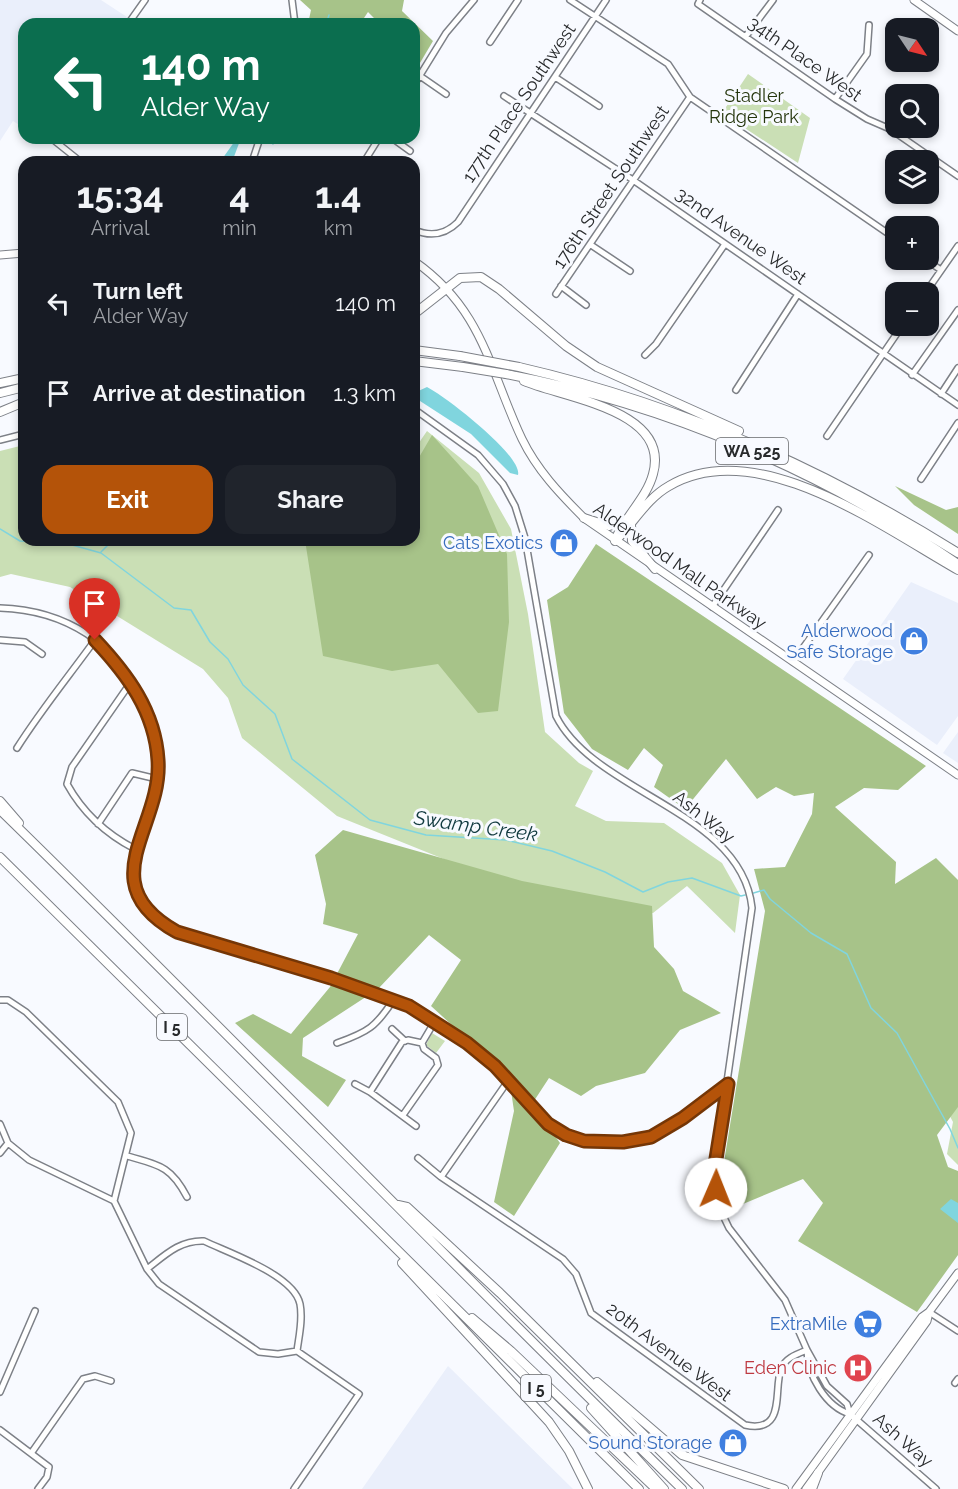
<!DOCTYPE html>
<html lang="en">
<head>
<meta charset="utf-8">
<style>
	:root { --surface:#171b24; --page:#20242c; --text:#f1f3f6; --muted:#9ea1a6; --accent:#b45309 }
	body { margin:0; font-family:Raleway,sans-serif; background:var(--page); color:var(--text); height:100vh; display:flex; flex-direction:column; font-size:22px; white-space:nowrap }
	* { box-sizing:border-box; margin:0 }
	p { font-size:20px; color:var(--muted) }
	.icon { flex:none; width:33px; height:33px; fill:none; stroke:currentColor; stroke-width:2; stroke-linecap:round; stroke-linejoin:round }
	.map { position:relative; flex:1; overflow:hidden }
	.sheet { position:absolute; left:18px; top:156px; width:402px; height:390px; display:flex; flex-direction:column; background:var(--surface); border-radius:18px; box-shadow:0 3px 9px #0003 }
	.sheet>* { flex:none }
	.guide { position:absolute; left:18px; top:18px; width:402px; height:126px; border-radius:18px; box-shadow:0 3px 9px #0003; background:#0b6e4f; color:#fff; overflow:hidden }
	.needle { width:39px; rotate:125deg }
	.buttons { position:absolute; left:885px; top:18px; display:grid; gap:12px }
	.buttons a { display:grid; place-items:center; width:54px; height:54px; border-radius:12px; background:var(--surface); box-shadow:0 3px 9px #0003; font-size:30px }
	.pin { position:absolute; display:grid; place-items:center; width:51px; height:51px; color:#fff; margin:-62px -26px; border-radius:50% 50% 50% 0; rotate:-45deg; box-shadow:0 0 6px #0007 }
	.pin .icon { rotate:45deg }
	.me { position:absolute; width:66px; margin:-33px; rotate:1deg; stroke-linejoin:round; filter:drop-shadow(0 0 4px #0008) }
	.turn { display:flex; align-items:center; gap:21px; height:126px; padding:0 24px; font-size:27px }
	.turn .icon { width:78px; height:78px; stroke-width:2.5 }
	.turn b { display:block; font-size:42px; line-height:51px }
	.eta { display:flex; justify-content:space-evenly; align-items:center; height:102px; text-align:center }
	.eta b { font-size:36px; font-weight:700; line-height:42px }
	.button { display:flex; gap:12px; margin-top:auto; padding:12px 24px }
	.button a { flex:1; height:69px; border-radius:18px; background:var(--accent); color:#fff; font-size:24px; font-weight:700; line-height:69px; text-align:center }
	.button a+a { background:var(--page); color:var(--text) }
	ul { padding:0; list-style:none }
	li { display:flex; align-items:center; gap:18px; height:90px; padding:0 24px }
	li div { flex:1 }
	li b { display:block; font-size:22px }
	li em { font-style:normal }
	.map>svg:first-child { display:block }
	.built { fill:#eaeffb }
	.green { fill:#cadfb5 }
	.forest { fill:#a7c389 }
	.water { fill:#80d5de }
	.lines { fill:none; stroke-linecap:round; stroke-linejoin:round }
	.stream { stroke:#80d5de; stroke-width:1.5 }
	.minor-casing { stroke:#7d8087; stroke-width:8 }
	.major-casing { stroke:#7d8087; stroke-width:9 }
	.highway-casing { stroke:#7d8087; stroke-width:10 }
	.minor { stroke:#fff; stroke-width:5 }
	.major { stroke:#fff; stroke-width:7 }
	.highway { stroke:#fff; stroke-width:8 }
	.highway-bridge-casing { stroke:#7d8087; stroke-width:10; stroke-linecap:butt }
	.highway-bridge { stroke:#fff; stroke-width:8 }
	.route-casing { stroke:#753606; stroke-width:15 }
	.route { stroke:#b45309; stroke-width:10 }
	.labels { text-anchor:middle; stroke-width:6; stroke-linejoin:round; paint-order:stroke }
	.shield { fill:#f8faff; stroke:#66686b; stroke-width:1.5 }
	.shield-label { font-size:16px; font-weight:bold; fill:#282a2c }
	.street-label { font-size:18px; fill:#282a2c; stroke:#f8faff }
	.park-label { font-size:18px; fill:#25360c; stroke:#f8faff }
	.shop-label { font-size:18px; fill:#366cbe; stroke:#f8faff; text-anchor:end }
	.health-label { font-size:18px; fill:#be3a42; stroke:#f8faff; text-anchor:end }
	.water-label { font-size:20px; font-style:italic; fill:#113a3f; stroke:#f8faff }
</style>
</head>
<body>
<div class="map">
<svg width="958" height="1489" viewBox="0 0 958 1489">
	<rect width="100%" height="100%" fill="#f8faff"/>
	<!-- built -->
	<path class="built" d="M0 0H101L127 17 122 24H24V128L13 121 0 141Z
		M911 582 958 603V716L937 745 843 679Z
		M958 732V763L943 753Z
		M448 1366 573 1489H362Z"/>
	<!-- green -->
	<path class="green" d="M748 74 810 118 798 163 722 113Z
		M427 431 479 473 511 529 528 614 545 732 579 763 593 771 575 806 606 821 664 823 722 863 740 895 735 933 687 886 653 913 578 908 476 872 337 816 242 738 228 698 203 669 70 587 11 574 0 577V451L24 445V540H414V450Z
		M432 1033 445 1041 436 1053 426 1045Z
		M958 1073V1165L947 1154 953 1122 942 1101Z"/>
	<!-- forest -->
	<path class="forest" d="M300 0H404L402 11 433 41 414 73V24H380L368 12 360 24H308L311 10Z
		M432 435 478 486 507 554 509 622 498 711 478 713 438 664 392 671 323 656 305 540H414V466Z
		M895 486 946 510 958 507V534L914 505Z
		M596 544 926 766 898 790 864 788 835 807 896 862 895 884 936 858 958 880V1107L937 1135 948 1167 958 1171V1255L917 1312 798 1241 823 1203 803 1179 731 1209 723 1168 765 911 754 869 785 867 812 814 814 793 794 796 776 787 757 799 726 759 685 809 654 787 663 765 644 748 628 770 592 749 564 713 547 600 568 587Z
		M343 830 522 881 652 906 654 947 674 969 683 991 721 1013 680 1030 645 1073 596 1086 581 1096 549 1078 532 1104 560 1143 514 1216 494 1202 514 1111 509 1077 431 1006 461 960 429 935 378 989 303 1038 302 1056 346 1080 328 1107 235 1023 253 1014 291 1034 330 987 358 934 323 924 326 904 315 855Z"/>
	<!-- water -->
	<path class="water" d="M237 138H241L232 162H220Z
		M427 387C445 396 523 456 518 475L510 473 471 434 420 401 414 393Z
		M951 1199 958 1203V1223L940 1209Z"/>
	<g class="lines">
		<!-- stream -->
		<path class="stream" d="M326 24 329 15
			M273 144 276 138
			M0 529 20 541 65 543 101 553 174 608 191 610 210 642 228 659 243 685 275 714 292 759 370 820 426 835 506 840 552 851 605 872 643 892 668 882 692 878 741 896 745 895
			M101 552 113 540
			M750 894 764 890 770 899 811 933 847 954 871 1008 897 1033 950 1129 958 1148"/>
		<!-- minor casing -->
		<g class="minor-casing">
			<path id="minor" d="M292 0 295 24
				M570 0 668 64 690 97 896 239
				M700 0 698 4 835 99 867 119 890 129 958 176
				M128 24 145 0
				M746 36 773 0
				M490 42 518 0
				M420 76 446 94
				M555 77 599 106
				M414 85 446 33 474 0
				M504 96 633 180 958 405
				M835 99 867 54 869 25
				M51 138 81 162
				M392 138 410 151
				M252 162 260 138
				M364 162 379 138
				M414 230C431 237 445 235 458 222L606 0
				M591 245 630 271
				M926 260 941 270
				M561 286 586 305
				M926 292 958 246
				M556 294 690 97
				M645 355 656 344 725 244
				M912 375 958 310
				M736 390 798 294
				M941 394 958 368
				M414 409 478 455 503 484 515 506 525 538 556 716C595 794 742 811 752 908L715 1165 719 1207 729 1228 785 1300 807 1350 827 1386 847 1404 850 1414
				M827 436 902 326
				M0 440 24 434
				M921 479 958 423
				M712 607 778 510
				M0 608C31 609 61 617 87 634 132 664 164 731 157 784 153 815 132 841 133 872 133 900 154 919 177 931L331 978 409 1006 467 1043 495 1066 548 1124 566 1135 583 1141 623 1142 651 1137 683 1118 728 1084
				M0 640 25 642 42 654
				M793 662 869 555
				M131 682 72 767 67 784C83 813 106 834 135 849
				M17 748C41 710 69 676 95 640
				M98 824 132 773 157 779
				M0 1000H8L26 1012 118 1102 131 1133 114 1201
				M392 1029 405 1041
				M337 1043C368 1032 376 1027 394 999
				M355 1084 370 1092 416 1126
				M370 1092 402 1042 408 1040 422 1043
				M403 1115 438 1065 436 1058 424 1049 422 1043 435 1021
				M0 1124 8 1143 29 1160 114 1201 147 1269 159 1284 259 1352 278 1354 297 1351 359 1394 294 1489
				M0 1153 8 1143
				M127 1156C159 1165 171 1166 187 1197
				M418 1158 441 1177 563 1259 576 1274 591 1313 745 1425C787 1434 773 1390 781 1369 785 1358 797 1354 807 1350
				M441 1177 508 1081
				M147 1269C165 1255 180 1240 204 1241 229 1253 294 1275 300 1304 303 1319 299 1336 297 1351
				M929 1312 958 1331
				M807 1350C807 1375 826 1407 850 1414L936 1489
				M955 1383 958 1379
				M0 1392 35 1311
				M0 1430 49 1467 47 1477 38 1489
				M32 1452 83 1379 95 1376 111 1381"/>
		</g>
		<!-- major casing -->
		<g class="major-casing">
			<path id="major" d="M914 0 958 31
				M0 255 24 253
				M414 261C483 309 489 369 522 439 537 470 560 494 584 518L958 775
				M796 1489 922 1317 929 1312 958 1273
				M806 1489 927 1321 929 1312"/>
		</g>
		<!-- highway casing -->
		<g class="highway-casing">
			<path id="highway" d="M414 314 460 278 481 277 499 289 566 346 597 367 739 431
				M414 350 460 356
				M414 361 463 367
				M519 367C676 403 821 467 958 553
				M506 374C666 404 823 472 958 564
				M524 381C564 398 671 410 653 474 647 497 626 516 616 538
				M0 383 24 378
				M0 393 24 387
				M0 412 24 402
				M584 518 609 526 624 520
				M631 525 632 541 655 569
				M615 541C633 524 646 499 669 486 756 434 882 527 958 570
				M0 801 19 823
				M0 810C230 1034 452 1266 682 1489
				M0 857 639 1489
				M398 1205 407 1207 500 1293 699 1489
				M402 1263 549 1422 569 1451 588 1489
				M472 1318 511 1351 656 1489
				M597 1382 682 1455 784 1489
				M591 1408 664 1489
				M812 1489 818 1473"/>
		</g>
		<!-- minor -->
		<use href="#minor" class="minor"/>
		<!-- major -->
		<use href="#major" class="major"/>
		<!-- highway -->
		<use href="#highway" class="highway"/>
		<!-- highway-bridge casing -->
		<g class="highway-bridge-casing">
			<path id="highway-bridge" d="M460 356 519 367
				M463 367 506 374"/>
		</g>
		<!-- highway-bridge -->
		<use href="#highway-bridge" class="highway-bridge"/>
	</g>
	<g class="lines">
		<!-- route casing -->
		<g class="route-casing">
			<path id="route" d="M95 640C127 674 155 711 158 760 163 827 89 883 177 932L331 978 409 1006 467 1043 495 1066 548 1124 566 1135 584 1141 623 1142 651 1137 683 1118 728 1084 715 1165 716 1189"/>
		</g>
		<!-- route -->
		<use href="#route" class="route"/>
	</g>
	<!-- icons -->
	<defs>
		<g id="shop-disc" transform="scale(1.5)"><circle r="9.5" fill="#3f7fe0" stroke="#f8faff"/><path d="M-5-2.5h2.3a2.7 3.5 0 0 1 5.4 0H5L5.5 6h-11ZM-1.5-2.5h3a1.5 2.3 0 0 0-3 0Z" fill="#fff"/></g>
		<g id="supermarket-disc" transform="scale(1.5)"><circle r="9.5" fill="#3f7fe0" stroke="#f8faff"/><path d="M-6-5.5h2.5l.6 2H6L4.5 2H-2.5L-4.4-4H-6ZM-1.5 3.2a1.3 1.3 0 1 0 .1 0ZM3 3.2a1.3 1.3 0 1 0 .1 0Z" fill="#fff"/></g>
		<g id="hospital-disc" transform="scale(1.5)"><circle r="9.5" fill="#e0444e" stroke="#f8faff"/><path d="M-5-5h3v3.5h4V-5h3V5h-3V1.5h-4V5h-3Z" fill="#fff"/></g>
	</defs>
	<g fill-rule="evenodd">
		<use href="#shop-disc" x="564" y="543"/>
		<use href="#shop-disc" x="914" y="641"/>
		<use href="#supermarket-disc" x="868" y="1324"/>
		<use href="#hospital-disc" x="858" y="1368"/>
		<use href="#shop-disc" x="733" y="1443"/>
	</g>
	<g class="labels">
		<!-- shield labels -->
		<g class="shield">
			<rect x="716" y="438" width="72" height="26" rx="4.5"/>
			<rect x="157" y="1014" width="30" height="26" rx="4.5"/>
			<rect x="521" y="1375" width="30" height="26" rx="4.5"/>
		</g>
		<g class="shield-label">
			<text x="752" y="457">WA 525</text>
			<text x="172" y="1033">I 5</text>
			<text x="536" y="1394">I 5</text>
		</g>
		<!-- street labels -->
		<g class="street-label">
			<text transform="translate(805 59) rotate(35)" y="6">34th Place West</text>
			<text transform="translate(519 103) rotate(-56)" y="6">177th Place Southwest</text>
			<text transform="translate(611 187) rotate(-56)" y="6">176th Street Southwest</text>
			<text transform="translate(741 236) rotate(35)" y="6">32nd Avenue West</text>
			<text transform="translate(680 566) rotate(35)" y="6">Alderwood Mall Parkway</text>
			<text transform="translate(704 817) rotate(38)" y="6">Ash Way</text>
			<text transform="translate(669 1352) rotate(37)" y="6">20th Avenue West</text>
			<text transform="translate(903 1440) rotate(41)" y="6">Ash Way</text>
		</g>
		<!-- park labels -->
		<g class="park-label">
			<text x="754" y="102">Stadler<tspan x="754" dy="21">Ridge Park</tspan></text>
		</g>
		<!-- shop labels -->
		<g class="shop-label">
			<text x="543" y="549">Cats Exotics</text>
			<text x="893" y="637">Alderwood<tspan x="893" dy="21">Safe Storage</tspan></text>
			<text x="847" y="1330">ExtraMile</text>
			<text x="712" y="1449">Sound Storage</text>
		</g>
		<!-- health labels -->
		<g class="health-label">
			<text x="837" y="1374">Eden Clinic</text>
		</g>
		<!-- water labels -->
		<g class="water-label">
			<text transform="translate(476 826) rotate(8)" y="7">Swamp Creek</text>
		</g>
	</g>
</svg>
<div class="buttons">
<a><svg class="needle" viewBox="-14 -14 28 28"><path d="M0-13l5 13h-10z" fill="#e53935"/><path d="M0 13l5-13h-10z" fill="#9ea1a6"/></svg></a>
<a><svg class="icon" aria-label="search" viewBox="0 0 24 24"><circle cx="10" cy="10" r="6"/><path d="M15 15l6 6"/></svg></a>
<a><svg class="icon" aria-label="layers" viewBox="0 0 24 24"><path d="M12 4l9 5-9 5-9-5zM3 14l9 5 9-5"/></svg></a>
<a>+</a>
<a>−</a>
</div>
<div class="pin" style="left:95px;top:640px;background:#d93025"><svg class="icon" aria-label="arrive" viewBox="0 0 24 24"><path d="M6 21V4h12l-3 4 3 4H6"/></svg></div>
<svg class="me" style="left:716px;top:1189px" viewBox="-20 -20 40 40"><circle r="19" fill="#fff"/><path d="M0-13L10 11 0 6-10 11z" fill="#b45309"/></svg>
<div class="guide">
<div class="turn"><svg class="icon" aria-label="left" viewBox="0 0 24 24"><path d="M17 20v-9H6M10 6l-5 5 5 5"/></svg><div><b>140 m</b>Alder Way</div></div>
</div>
<section class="sheet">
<div class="eta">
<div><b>15:34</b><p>Arrival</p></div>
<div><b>4</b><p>min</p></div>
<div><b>1.4</b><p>km</p></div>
</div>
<ul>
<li><svg class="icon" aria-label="left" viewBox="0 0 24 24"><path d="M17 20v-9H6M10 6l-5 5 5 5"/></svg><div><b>Turn left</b><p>Alder Way</p></div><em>140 m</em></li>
<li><svg class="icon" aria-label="arrive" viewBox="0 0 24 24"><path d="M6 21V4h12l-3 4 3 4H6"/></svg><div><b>Arrive at destination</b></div><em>1.3 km</em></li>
</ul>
<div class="button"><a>Exit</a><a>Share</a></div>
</section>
</div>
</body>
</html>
